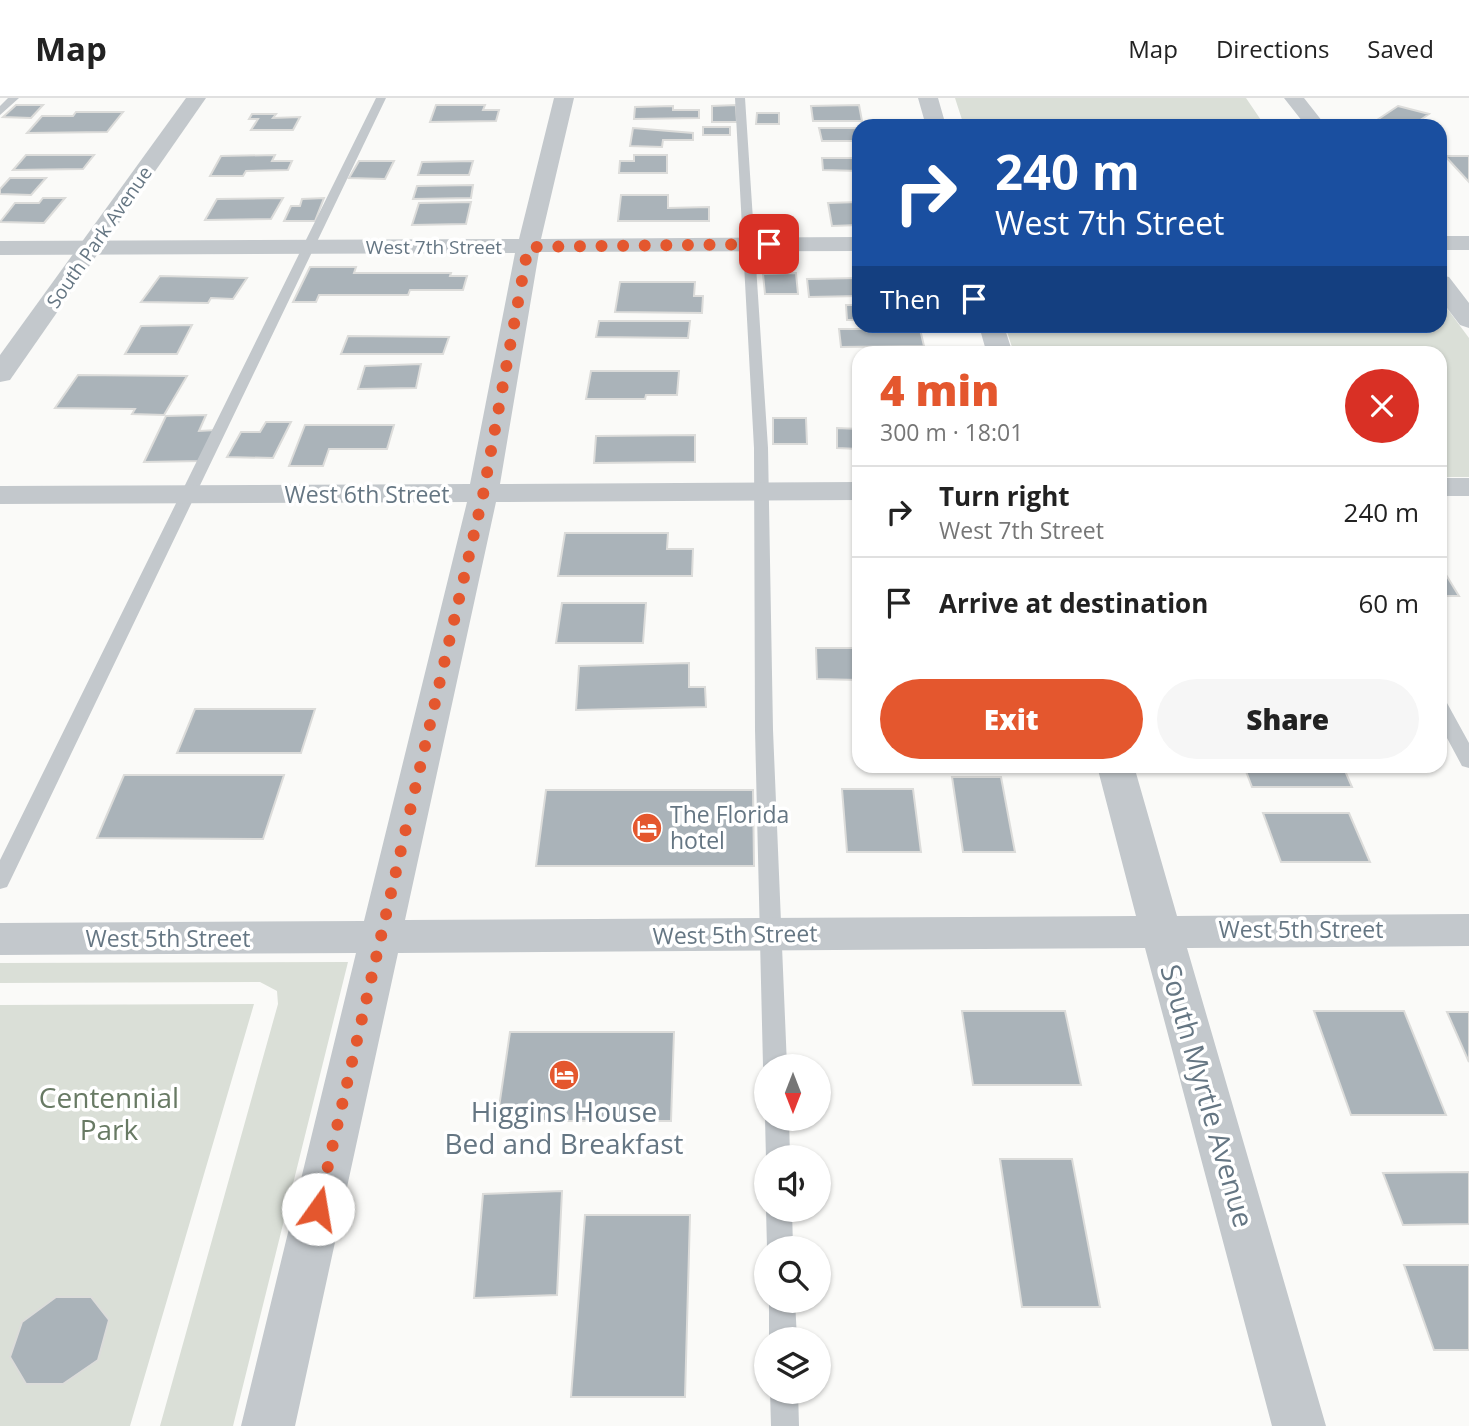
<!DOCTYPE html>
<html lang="en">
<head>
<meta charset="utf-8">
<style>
	:root { --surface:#fff; --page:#f6f6f6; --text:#222; --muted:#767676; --line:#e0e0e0; --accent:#e4572e }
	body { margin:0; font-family:"Open Sans",sans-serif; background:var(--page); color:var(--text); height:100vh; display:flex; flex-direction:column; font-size:26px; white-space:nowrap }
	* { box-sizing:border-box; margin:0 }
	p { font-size:23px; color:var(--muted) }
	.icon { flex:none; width:38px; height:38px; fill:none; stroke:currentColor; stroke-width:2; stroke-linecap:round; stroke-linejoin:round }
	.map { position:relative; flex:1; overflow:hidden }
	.sheet { position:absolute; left:852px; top:248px; width:595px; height:427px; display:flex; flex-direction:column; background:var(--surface); border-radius:21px; box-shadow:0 2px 5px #0004 }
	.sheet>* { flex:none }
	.top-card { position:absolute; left:852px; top:21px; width:595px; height:214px; border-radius:21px; box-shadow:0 2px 5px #0004; background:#1a4fa0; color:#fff; overflow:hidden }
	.needle { width:46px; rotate:180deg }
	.tools { position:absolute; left:754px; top:956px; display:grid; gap:14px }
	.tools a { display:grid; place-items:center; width:77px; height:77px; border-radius:50%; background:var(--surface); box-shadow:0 2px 5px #0004; font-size:35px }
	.pin { position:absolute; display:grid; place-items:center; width:60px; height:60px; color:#fff; margin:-30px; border-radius:14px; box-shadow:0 4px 10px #0006 }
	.me { position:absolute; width:77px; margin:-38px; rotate:13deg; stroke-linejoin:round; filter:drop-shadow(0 0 5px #0008) }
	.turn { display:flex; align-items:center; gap:24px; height:147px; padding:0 28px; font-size:32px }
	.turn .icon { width:91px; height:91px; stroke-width:2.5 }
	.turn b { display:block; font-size:49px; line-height:60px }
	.then { display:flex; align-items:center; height:66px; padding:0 28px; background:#0003; gap:14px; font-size:26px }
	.round { display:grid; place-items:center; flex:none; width:74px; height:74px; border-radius:37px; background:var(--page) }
	.overview { display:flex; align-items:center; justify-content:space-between; height:119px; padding:0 28px }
	h1 { font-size:42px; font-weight:800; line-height:52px; color:var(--accent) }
	.cta { display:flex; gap:14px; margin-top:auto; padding:14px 28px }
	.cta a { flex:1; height:80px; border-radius:42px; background:var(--accent); color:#fff; font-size:28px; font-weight:800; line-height:80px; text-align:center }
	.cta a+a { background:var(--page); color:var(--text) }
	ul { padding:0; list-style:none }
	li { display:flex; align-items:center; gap:21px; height:91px; padding:0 28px; border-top:2px solid var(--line) }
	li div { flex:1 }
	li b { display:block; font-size:26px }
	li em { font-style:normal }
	header { display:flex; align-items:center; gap:42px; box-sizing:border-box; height:98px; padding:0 35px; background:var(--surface); border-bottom:2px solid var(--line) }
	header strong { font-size:33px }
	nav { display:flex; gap:38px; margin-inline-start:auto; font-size:24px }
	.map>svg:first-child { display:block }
	.green { fill:#dadfd7 }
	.building { fill:#aab3b9; stroke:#dcdcda; stroke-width:2 }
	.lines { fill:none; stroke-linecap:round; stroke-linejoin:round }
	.service { fill:#c3c8cc; fill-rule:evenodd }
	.minor { fill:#c3c8cc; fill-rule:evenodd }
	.tertiary { fill:#c3c8cc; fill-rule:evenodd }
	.route { stroke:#e4572e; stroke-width:12; stroke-dasharray:0 21.6 }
	.labels { text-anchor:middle; stroke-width:7; stroke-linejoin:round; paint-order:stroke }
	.far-street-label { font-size:19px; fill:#657683; stroke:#fff }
	.street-label { font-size:23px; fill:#657683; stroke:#fff }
	.poi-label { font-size:23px; fill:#657683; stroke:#fff; text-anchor:start }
	.near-street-label { font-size:28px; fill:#657683; stroke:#fff }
	.near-park-label { font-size:28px; fill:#687a64; stroke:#fff }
	.near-poi-label { font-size:28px; fill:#657683; stroke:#fff }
</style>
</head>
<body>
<header>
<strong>Map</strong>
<nav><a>Map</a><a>Directions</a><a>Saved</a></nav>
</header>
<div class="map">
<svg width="1469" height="1328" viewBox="0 0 1469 1328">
	<rect width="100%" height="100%" fill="#fafaf8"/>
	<!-- green -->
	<path class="green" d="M955 0H1246L1265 28H964Z
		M1440 201 1469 240V379H1440V256L1014 255 1005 228H1440Z
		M348 864 233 1328H160L278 906 277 893 260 884 0 885V865Z
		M254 906 130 1328H0V907Z"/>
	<!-- building -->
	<path class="building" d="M16 7H43L31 20 3 19Z
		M436 7H485L483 12H499L496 23 430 24Z
		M736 7 737 24H712V8Z
		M859 7 862 23H813L811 8Z
		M673 8V12H699V20L634 21 635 9Z
		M1398 8 1429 16 1412 28 1374 24Z
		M76 14H123L107 34 27 35 42 18H73Z
		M757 15H779V26H756Z
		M252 16H276L273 20 300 19 293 32H251L258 21H249Z
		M703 29H730V37H703Z
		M633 30 693 35V42H663L662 49 630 48Z
		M819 30H859V43H822Z
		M26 57H94L83 71 13 72Z
		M275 57 272 63H292L288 72 246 73 243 78H210L221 58Z
		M634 57H667V75H619L620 63H634Z
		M1445 58H1469V84Z
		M822 60H859V73L823 72Z
		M359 63H394L385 81 349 80Z
		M473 63 469 77H418L422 64Z
		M10 80H46L31 97 0 96V91Z
		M473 87 471 100 413 101 417 88Z
		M621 97H668V110L709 109V123H618Z
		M43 100H65L44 125 0 124 15 105H39Z
		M283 100 271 121 205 122 217 101Z
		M324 100 315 123H284L291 108H300L302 101Z
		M471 104 466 126 412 127 419 105Z
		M859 104V127L832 128 828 105Z
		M310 169H356L354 175H451L450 178H467L463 192H410L408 197H319L316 204H293Z
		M796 175 798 196H765L763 176Z
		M160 178 247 180 233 201 211 200 208 205 141 204Z
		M857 180H859V198L809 199 807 181Z
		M620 184H695L694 198H703L702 215 615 214Z
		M846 207H859V222H847Z
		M599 223H690L688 240 596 239Z
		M192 227 177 256H125L141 228Z
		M839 231H920L924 248 841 249Z
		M348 238 449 239 443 256H341Z
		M421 266 416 290 358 291 365 268Z
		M591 273H679L677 297H646L645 301H586Z
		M78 277 187 278 164 317 132 316 135 311 55 310Z
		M206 317 199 333 216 332 202 363 144 364 166 318Z
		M773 320H806L807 346H773Z
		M266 324H291L273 360 227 359 241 334H260Z
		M305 327H394L387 351H329L323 368H289Z
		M837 330 859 331V351L837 350Z
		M695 337V364L594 365 596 338Z
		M565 435H668L667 451H693L692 478H558Z
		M1440 467 1459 498H1440Z
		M562 505H646L643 545H556Z
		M816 550H859V582L817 581Z
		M689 565V589H705L706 609 576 612 579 568Z
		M195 611H315L301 655H177Z
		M1244 668H1343L1352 689H1252Z
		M124 677H284L263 741 97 740Z
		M952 679H1001L1015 754H963Z
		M842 691H913L921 754H847Z
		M546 692H753L754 768H536Z
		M1263 715H1349L1370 764H1281Z
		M962 913H1065L1081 987H973Z
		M1314 913H1404L1446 1017H1351Z
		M1447 914H1469V964Z
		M510 934H674L671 1023H497Z
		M1000 1061H1072L1100 1209H1022Z
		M1469 1074V1126L1403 1127 1383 1075Z
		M562 1093 557 1197 474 1200 483 1096Z
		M585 1117H690L685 1299H571Z
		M1404 1167H1469V1252H1434Z
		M56 1199H91L109 1222 98 1262 63 1286H26L10 1259 22 1224Z"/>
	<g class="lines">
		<!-- service -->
		<path class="service" d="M8 0H19L0 17V8Z
			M376 0H386L10 783 7 789 0 791V762Z
			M735 0H745L768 350 773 632 787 968H766V975L763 968 755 632 754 350Z
			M1440 603 1447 605 1469 645V670L1462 668 1440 627Z
			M766 1017V1020H789L790 1059 766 1061 765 1020Z
			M766 1111H792L793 1150H767Z
			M769 1202H795L797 1241H769Z
			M770 1293H798L799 1328H771Z"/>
		<!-- minor -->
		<path class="minor" d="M554 0H574L541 141 859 139V153L539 154 500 386 859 384V402L496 404 405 822 1136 818 1097 668H1134L1177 818 1469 816V848L1187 850 1326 1328H1272L1145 850 398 855 295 1328H241L356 855 0 857V825L364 823 467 404 0 406V388L470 386 515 155 0 157V143L519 141Z
			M918 0H938L946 28H926Z
			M1284 0H1304L1326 28H1306Z
			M1440 138H1469V152H1440Z
			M1440 177 1449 179 1469 205V230L1460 227 1440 201Z
			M979 228H1004L1013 256H987Z
			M1440 380H1469V398H1440Z"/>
		<!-- tertiary -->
		<path class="tertiary" d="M186 0H206L10 282 0 284V257Z"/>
	</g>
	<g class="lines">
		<!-- route -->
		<path class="route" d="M318 1111 483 397 528 149 769 146"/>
	</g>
	<!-- icons -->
	<defs>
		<g id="hotel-disc" transform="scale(1.575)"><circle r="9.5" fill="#e4572e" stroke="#fff"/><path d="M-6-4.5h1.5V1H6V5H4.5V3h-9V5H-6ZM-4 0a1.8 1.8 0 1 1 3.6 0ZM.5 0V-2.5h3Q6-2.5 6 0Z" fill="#fff"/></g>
	</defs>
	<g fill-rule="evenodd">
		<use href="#hotel-disc" x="647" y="730"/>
		<use href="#hotel-disc" x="564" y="977"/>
	</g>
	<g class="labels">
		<!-- far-street labels -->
		<g class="far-street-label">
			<text transform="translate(99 139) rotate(-55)" y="7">South Park Avenue</text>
			<text x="434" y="156">West 7th Street</text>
		</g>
		<!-- street labels -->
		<g class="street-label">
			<text x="367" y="405">West 6th Street</text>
			<text x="1301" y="840">West 5th Street</text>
			<text transform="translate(735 837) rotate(-1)" y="8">West 5th Street</text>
			<text x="168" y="849">West 5th Street</text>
		</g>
		<!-- poi labels -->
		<g class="poi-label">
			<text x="670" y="725">The Florida<tspan x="670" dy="26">hotel</tspan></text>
		</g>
		<!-- near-street labels -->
		<g class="near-street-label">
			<text transform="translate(1207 998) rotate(74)" y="10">South Myrtle Avenue</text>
		</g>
		<!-- near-park labels -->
		<g class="near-park-label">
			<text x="109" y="1010">Centennial<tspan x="109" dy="32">Park</tspan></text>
		</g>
		<!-- near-poi labels -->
		<g class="near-poi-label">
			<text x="564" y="1024">Higgins House<tspan x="564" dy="32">Bed and Breakfast</tspan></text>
		</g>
	</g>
</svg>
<div class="tools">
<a><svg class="needle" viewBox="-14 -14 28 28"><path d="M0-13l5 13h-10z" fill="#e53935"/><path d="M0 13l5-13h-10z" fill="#767676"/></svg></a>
<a><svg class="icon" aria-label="sound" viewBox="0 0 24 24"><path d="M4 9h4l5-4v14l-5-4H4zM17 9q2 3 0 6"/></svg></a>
<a><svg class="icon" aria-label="search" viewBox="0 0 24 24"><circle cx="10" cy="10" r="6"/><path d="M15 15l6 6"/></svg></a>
<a><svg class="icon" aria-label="layers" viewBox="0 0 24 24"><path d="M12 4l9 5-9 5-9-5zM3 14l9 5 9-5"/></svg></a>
</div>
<div class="pin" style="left:769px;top:146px;background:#d93025"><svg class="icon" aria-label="arrive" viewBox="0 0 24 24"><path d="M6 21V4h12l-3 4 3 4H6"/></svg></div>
<svg class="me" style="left:318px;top:1111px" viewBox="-20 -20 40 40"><circle r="19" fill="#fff"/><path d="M0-13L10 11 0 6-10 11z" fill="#e4572e"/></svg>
<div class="top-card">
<div class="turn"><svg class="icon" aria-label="right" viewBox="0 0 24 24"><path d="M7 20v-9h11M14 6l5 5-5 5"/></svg><div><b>240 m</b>West 7th Street</div></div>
<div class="then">Then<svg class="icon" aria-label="arrive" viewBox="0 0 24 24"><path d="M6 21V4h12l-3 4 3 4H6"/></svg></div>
</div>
<section class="sheet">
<div class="overview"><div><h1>4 min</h1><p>300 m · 18:01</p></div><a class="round" style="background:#d93025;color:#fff"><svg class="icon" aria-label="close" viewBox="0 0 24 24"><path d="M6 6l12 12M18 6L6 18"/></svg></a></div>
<ul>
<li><svg class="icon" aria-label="right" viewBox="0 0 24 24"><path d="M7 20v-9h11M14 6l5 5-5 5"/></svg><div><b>Turn right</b><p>West 7th Street</p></div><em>240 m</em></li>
<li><svg class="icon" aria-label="arrive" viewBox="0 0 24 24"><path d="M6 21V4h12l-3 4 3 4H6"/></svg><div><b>Arrive at destination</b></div><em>60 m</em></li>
</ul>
<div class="cta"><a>Exit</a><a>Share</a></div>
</section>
</div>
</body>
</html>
